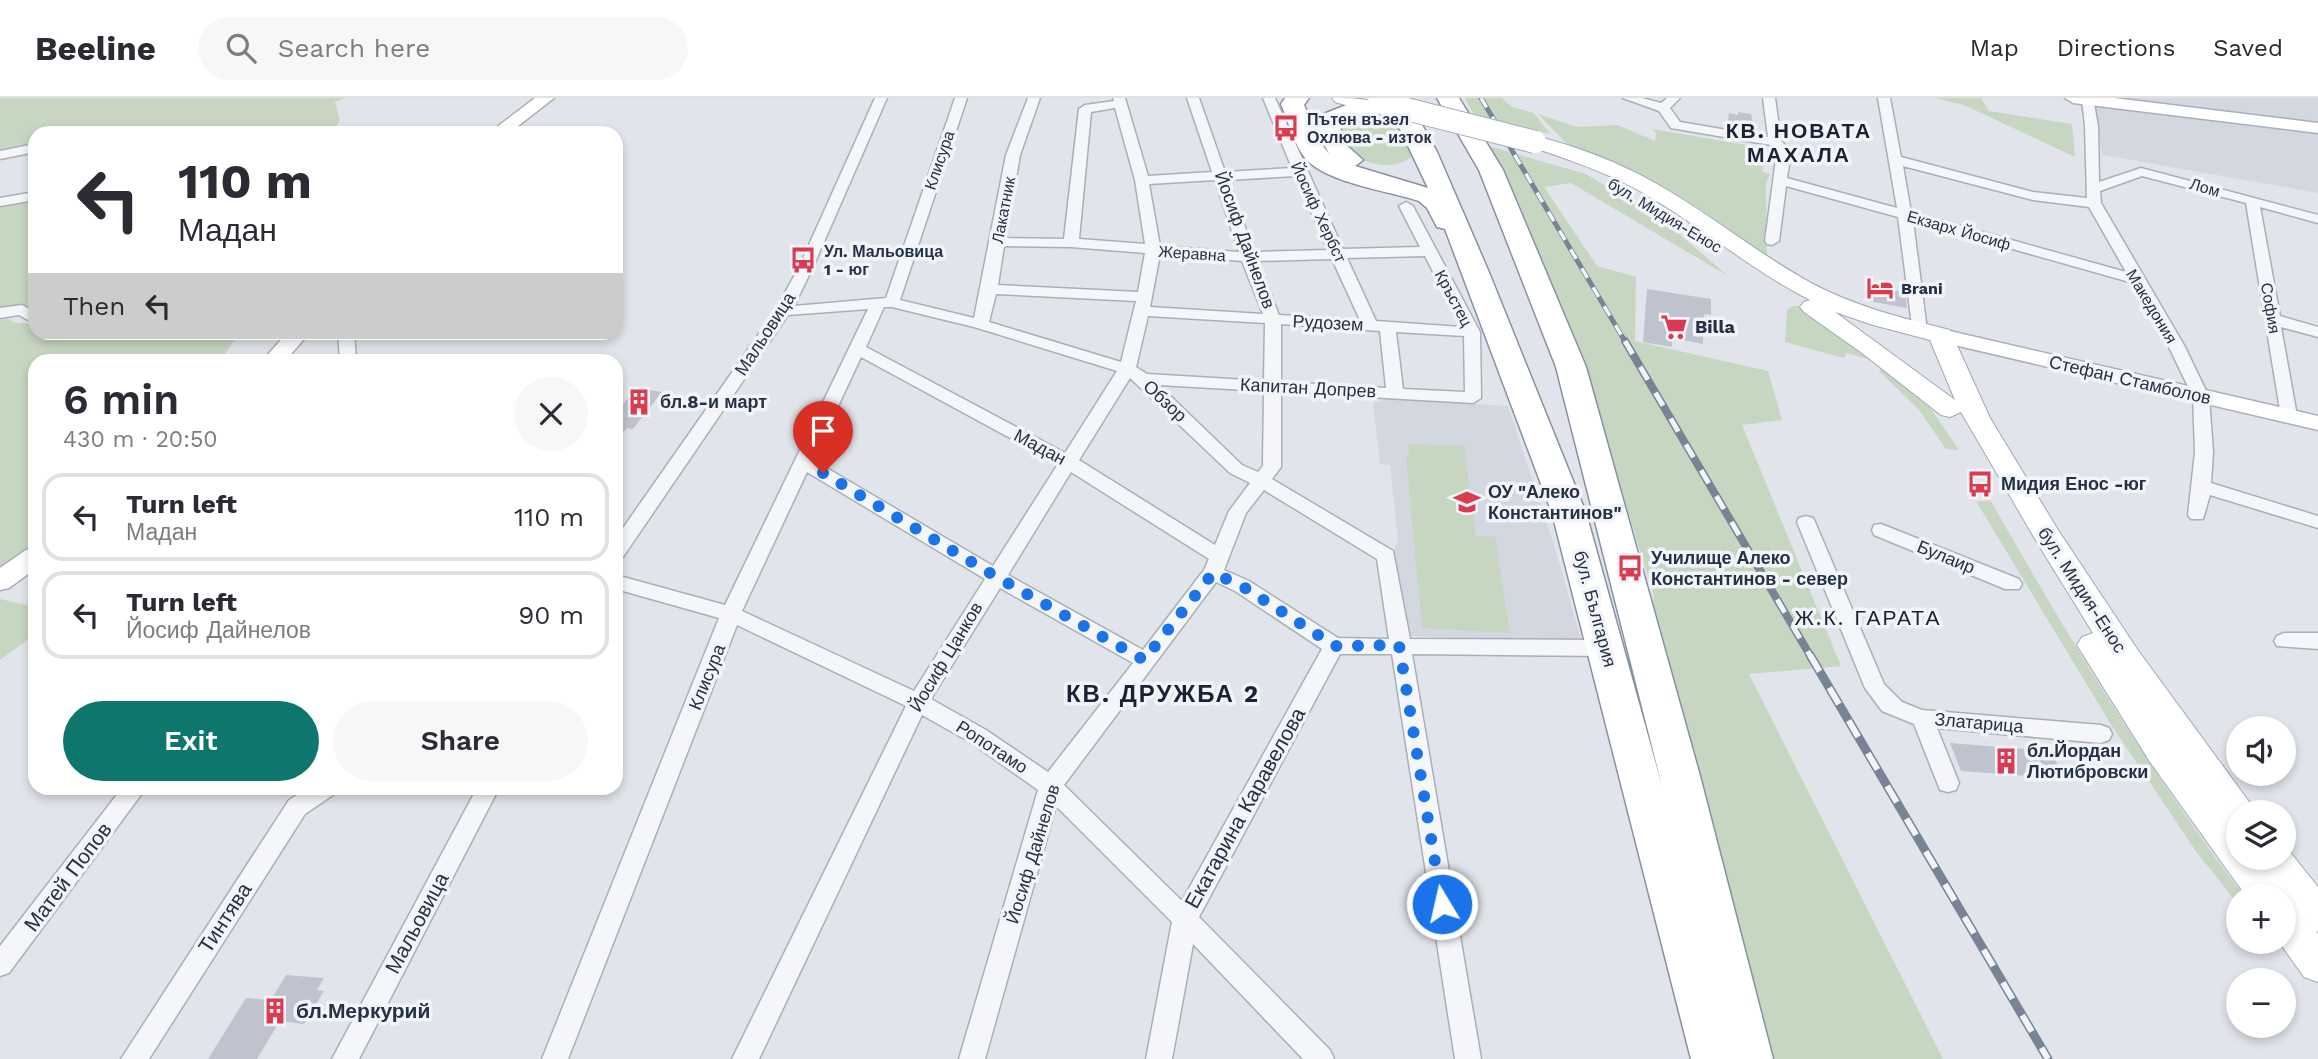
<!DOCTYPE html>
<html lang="en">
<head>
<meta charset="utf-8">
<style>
	:root { --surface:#fff; --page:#f7f7f7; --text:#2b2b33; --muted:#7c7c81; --line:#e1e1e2; --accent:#0f766e }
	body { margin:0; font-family:"Work Sans",sans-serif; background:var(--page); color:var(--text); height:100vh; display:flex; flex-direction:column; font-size:26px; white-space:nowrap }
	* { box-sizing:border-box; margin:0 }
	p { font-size:23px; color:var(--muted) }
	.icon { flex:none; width:38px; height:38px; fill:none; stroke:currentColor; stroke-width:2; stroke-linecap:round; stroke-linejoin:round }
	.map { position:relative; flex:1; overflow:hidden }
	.side { position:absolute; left:28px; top:256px; width:595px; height:441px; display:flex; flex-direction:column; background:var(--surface); border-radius:21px; box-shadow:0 4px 10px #0003 }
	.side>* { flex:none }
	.top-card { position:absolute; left:28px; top:28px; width:595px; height:214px; border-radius:21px; box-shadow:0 4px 10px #0003; background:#fff; color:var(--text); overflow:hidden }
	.fabs { position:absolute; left:2226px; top:618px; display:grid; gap:14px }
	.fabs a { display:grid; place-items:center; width:70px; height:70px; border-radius:50%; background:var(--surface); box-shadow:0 4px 10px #0003; font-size:35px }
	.pin { position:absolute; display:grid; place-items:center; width:60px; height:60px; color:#fff; margin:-72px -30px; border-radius:50% 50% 50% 0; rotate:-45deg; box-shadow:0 0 7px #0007 }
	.pin .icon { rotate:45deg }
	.me { position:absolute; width:77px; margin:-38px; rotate:351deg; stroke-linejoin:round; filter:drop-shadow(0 0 5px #0008) }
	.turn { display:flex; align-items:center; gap:24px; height:147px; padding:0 35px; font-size:32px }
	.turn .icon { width:91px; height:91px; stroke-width:2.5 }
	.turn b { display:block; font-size:49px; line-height:60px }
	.then { display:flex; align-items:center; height:66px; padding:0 35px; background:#0003; gap:14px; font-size:26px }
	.round { display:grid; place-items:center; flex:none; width:74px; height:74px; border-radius:37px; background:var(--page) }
	.headline { display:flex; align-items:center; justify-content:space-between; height:119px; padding:0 35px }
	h1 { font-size:42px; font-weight:600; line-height:52px }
	.button { display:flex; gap:14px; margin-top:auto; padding:14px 35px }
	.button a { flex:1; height:80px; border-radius:42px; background:var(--accent); color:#fff; font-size:28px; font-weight:600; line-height:80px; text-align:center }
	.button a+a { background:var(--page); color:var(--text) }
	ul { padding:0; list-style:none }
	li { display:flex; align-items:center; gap:21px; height:88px; margin:0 14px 10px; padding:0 21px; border:4px solid var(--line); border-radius:21px }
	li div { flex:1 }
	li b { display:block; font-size:26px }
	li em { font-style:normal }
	header { display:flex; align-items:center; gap:42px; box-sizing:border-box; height:98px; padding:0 35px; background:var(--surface); border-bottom:2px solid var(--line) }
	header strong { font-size:33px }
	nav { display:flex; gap:38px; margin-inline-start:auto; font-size:24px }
	.search { width:490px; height:63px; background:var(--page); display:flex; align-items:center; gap:18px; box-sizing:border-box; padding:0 24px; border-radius:38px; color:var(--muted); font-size:26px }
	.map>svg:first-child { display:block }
	.built { fill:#d2d7e0 }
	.green { fill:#c6d6c1 }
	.building { fill:#bec3ce }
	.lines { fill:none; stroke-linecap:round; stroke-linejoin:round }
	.street-casing { stroke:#a9afb9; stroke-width:3 }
	.secondary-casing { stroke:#a9afb9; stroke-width:3 }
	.primary-casing { stroke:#9fa8b8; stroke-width:2 }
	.highway-casing { stroke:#8791a3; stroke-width:3 }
	.street { fill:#f4f6f9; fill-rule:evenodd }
	.secondary { fill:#fff; fill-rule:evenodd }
	.primary { fill:#fff; fill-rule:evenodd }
	.highway { fill:#fff; fill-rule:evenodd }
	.rail-far2-casing { stroke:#798396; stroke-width:5 }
	.rail-far1-casing { stroke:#798396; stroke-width:8 }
	.rail-casing { stroke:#798396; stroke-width:9 }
	.rail-far2 { stroke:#f1f4f8; stroke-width:3.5; stroke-dasharray:11; stroke-linecap:butt }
	.rail-far1 { stroke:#f1f4f8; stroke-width:5; stroke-dasharray:15; stroke-linecap:butt }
	.rail { stroke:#f1f4f8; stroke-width:6; stroke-dasharray:19; stroke-linecap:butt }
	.primary-bridge-casing { stroke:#9fa8b8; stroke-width:24; stroke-linecap:butt }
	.primary-bridge { stroke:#fff; stroke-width:22 }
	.route { stroke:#1a73e8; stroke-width:12; stroke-dasharray:0 21.6 }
	.labels { text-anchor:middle; stroke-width:7; stroke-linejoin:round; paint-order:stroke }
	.far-poi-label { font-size:16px; font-weight:bold; fill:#273145; stroke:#f1f4f8; text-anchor:start }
	.far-street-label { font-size:16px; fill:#273145; stroke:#f1f4f8 }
	.street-label { font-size:18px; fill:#273145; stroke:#f1f4f8 }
	.poi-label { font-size:18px; font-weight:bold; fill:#273145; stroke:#f1f4f8; text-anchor:start }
	.far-district-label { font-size:21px; font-weight:bold; letter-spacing:2px; fill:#1a2235; stroke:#f1f4f8 }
	.quarter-label { font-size:21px; letter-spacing:2px; fill:#1a2235; stroke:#f1f4f8 }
	.near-street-label { font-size:21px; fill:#273145; stroke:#f1f4f8 }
	.near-poi-label { font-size:21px; font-weight:bold; fill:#273145; stroke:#f1f4f8; text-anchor:start }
	.district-label { font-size:24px; font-weight:bold; letter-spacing:2px; fill:#1a2235; stroke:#f1f4f8 }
</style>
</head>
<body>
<header>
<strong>Beeline</strong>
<div class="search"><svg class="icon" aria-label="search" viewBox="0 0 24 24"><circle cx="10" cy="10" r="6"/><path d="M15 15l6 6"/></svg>Search here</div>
<nav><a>Map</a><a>Directions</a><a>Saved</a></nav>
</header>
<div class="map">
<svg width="2318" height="961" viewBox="0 0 2318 961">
	<rect width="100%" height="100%" fill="#e1e5eb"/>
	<!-- built -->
	<path class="built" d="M2078 0H2318V95L2103 57 2088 2Z
		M1388 301 1508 308 1555 450 1582 545 1405 538 1392 457 1398 442 1390 367 1380 366 1373 305Z"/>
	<!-- green -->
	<path class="green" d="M0 0H345L335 4 340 22 332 35H35V54L0 61Z
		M1465 0H1502L1512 9 1534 15 1550 36 1474 17Z
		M1935 0H1981L1989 13 2072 26 2075 59 1964 7Z
		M1362 16 1390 20 1403 26 1414 51 1411 59C1389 76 1351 64 1340 41L1347 40 1340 39 1337 24Z
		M1538 16 1577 29 1617 27 1655 43 1656 35 1652 31 1764 50 1762 73 1770 77 1766 85 1767 162 1572 51Z
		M1488 48 1586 76 1663 122 1728 178 1571 85 1544 89 1597 168 1636 179 1635 243 1768 273 1782 322 1742 327 1841 568 1749 576 1943 961H1773L1651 510 1654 498 1593 300Z
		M35 97V216L0 211V103Z
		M1793 208H1801L1878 264 1847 255 1844 260 1785 244 1787 212Z
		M8 221 15 225H35V234L239 235 221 262H35V458L0 483V222Z
		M1882 268 1931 311 1959 352 1946 351 1919 312 1879 273Z
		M1408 346 1464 348 1476 438 1495 439 1510 535 1422 530 1406 358H1409Z
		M1976 403H1991C2068 539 2149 673 2244 798H2238V806L2195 752 2110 625Z
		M0 501 35 509V536L0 562Z"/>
	<!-- building -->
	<path class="building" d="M1738 14 1751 16 1754 30 1744 32 1727 28 1729 15 1738 17Z
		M1867 183 1893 188V192L1905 194 1907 210 1868 203Z
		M1647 191 1711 201V217L1704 216 1703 246 1672 240V249L1643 244Z
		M636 290 662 294 633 331 627 330 616 343V315Z
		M1950 645 2051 653 2065 681 1961 673Z
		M286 877 324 880 317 892 324 893 304 926 280 923 257 961H208L246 900 271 902Z"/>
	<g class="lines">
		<!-- street casing -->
		<g class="street-casing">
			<path id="street" d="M875 0H887L813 169 794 208 886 200 955 0H967L900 202 974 220 1006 57 1028 0H1040L1020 57 1006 140 1064 141 1079 11 1085 7 1114 3 1113 0H1125L1148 78 1212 74 1187 0H1199L1225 74 1292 70 1263 0H1275L1343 151 1420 149 1399 108 1406 104 1413 108 1480 234 1481 300 1473 305 1281 294V369L1272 381 1393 453 1410 541 1606 542 1613 545 1616 550 1613 555 1606 558 1412 556 1481 961H1455L1392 556H1340L1199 819 1330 952 1334 961H1303L1193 846 1172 961H1146L1172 824 1056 708 985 961H959L1038 692 970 644 922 617 759 961H732L906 608 737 527 568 961H542L719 520 616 491V477L725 507 868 211 788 217 623 459 616 461V440L775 213 799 169ZM1115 10 1135 82 1145 146 1079 141 1091 14ZM1295 78 1328 152 1254 154 1228 82ZM1215 82 1239 154 1160 148 1149 86ZM1004 148 1071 149 1145 155 1138 194 998 187ZM1160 156 1242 163 1263 216 1150 209ZM1425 158 1461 229 1376 223 1347 160ZM1332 161 1360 222 1279 217 1257 163ZM996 196 1136 203 1121 264 989 224ZM884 209H892L974 229 1117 273 1065 355 866 249ZM1148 218 1265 225 1264 283 1147 276 1136 269ZM1281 226 1380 233 1386 290 1281 284ZM1396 234 1464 238 1465 294 1403 291ZM861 259 1058 366 993 468 813 362ZM1130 280 1230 375 1250 385 1229 413 1215 447 1079 362ZM1159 287 1264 293 1263 368 1258 374 1242 367ZM807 374 985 481 914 593 742 513ZM1071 374 1209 461 1204 472 1143 552 1008 477ZM1264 392 1377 461 1389 541 1338 540 1249 483 1224 472 1246 415ZM1216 484 1235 493 1322 551 1182 803 1064 687ZM1000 490 1133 565 1048 674 986 632 931 601Z
				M1623 0H1642L1661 5 1667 0H1680L1670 10 1680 24 1768 39 1763 0H1775L1781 43 1791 53 1787 80 1897 110 1878 0H1890L1901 59 2033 94 2087 100 2085 28 2082 2 2093 0 2098 28 2099 84 2141 70 2318 117V125L2260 109 2280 218 2318 229V239L2281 229 2297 318 2289 323 2281 318 2246 105 2142 78 2100 93 2101 105 2185 249 2209 299 2213 354 2211 385 2318 418V430L2210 397 2203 421H2191L2188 417 2195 354 2193 299 2169 249 2133 185 1913 123 1927 232 1925 235H1913L1898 119 1786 88 1779 143 1772 147 1767 146 1765 143 1777 54 1771 47 1671 30 1659 13ZM1903 68 2033 102 2089 109 2126 174 1911 114Z
				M35 46V54L0 61V53Z
				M35 94V102L0 108V100Z
				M22 207 35 214V226L19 217 0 220V210Z
				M338 234H354L356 262H340Z
				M1806 418 1813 420 1815 424 1884 586 1902 604 1922 612 2101 627 2109 630 2112 636 2109 642 2101 645 1937 630 1959 685 1956 692 1948 694 1940 692 1914 626 1882 613 1865 590 1797 424 1799 420Z
				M1881 426 2019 481 2022 486 2019 491H2005L1874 437 1872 432 1874 427Z
				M2284 535H2318V551L2277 548 2274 543 2277 538Z
				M122 690H146L9 875 0 878V848Z
				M308 690H336L333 697 305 716 149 961H121L289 702Z
				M477 690H499L359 961H332Z"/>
		</g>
		<!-- secondary casing -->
		<g class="secondary-casing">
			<path id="secondary" d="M535 0H554L509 35H489Z
				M2065 0H2114L2318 25V35L2073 5Z
				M1941 231 2318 318V332L1933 242 1930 237 1933 232Z
				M288 234H310L286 262H263Z
				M35 449V471L9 490 0 492V470L26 452Z"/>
		</g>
		<!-- primary casing -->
		<g class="primary-casing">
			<path id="primary" d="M1332 0C1350 0 1377 0 1390 11L1380 17 1335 4Z
				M1535 38C1576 48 1618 64 1655 85 1709 115 1758 156 1813 186 1857 209 1902 220 1950 232L1990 320 2058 432 2137 551 2250 705 2255 714H2238V760H2284L2286 749 2318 789V834L2316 833 2318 836V884L2304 879 2279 844H2284V804L2287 805 2284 798H2246L2150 664 2082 555 2077 547 2082 539 2093 535 2038 446 1961 314 1950 319 1941 317 1862 255 1804 214 1800 209 1804 204 1810 202C1749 171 1697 125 1638 92 1603 73 1565 60 1528 48L1525 44 1528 40ZM1835 214 1873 227 1930 242 1955 302Z"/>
		</g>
		<!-- highway casing -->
		<g class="highway-casing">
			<path id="highway" d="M1285 0H1309L1304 7 1320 44 1329 56 1315 28 1321 17 1354 4 1388 6 1385 0H1407L1437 54 1488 172 1586 415 1662 688 1556 269 1479 72 1437 0H1459L1503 72 1586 269 1700 678 1773 961H1691L1552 415 1445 131 1437 129 1427 110 1419 103C1389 93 1327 85 1306 61 1293 46 1289 24 1281 6ZM1391 12 1428 90 1355 68 1363 62 1346 47 1339 26 1358 18 1388 16Z"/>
		</g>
		<!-- street -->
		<use href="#street" class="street"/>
		<!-- secondary -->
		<use href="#secondary" class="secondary"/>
		<!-- primary -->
		<use href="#primary" class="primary"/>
		<!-- highway -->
		<use href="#highway" class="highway"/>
		<!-- rail-far2 casing -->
		<g class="rail-far2-casing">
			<path id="rail-far2" d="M1481 0 1626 245"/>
		</g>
		<!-- rail-far1 casing -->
		<g class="rail-far1-casing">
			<path id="rail-far1" d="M1625 243 1811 559"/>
		</g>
		<!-- rail casing -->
		<g class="rail-casing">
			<path id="rail" d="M1810 557 2048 961"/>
		</g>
		<!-- rail-far2 -->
		<use href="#rail-far2" class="rail-far2"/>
		<!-- rail-far1 -->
		<use href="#rail-far1" class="rail-far1"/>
		<!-- rail -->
		<use href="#rail" class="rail"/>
		<!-- primary-bridge casing -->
		<g class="primary-bridge-casing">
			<path id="primary-bridge" d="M1379 4 1535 44"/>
		</g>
		<!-- primary-bridge -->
		<use href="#primary-bridge" class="primary-bridge"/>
	</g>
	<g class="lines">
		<!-- route -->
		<path class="route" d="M823 375 995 478 1144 562 1213 475 1242 488 1335 548 1399 547 1442 806"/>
	</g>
	<!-- icons -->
	<defs>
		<g id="bus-bare" transform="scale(2.1)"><path d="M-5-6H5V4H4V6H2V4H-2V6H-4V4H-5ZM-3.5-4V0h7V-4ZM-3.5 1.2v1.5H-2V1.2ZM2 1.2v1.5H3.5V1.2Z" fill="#dc3a4e" stroke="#f1f4f8" stroke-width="2.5" paint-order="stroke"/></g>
		<g id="hotel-bare" transform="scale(2.1)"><path d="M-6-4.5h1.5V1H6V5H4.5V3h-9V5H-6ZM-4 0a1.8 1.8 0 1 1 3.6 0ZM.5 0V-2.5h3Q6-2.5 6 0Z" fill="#dc3a4e" stroke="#f1f4f8" stroke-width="2.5" paint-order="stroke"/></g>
		<g id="supermarket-bare" transform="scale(2.1)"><path d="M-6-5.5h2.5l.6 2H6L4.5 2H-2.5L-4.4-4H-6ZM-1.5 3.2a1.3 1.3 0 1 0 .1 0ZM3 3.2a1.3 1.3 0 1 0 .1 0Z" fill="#dc3a4e" stroke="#f1f4f8" stroke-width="2.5" paint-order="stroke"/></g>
		<g id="building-bare" transform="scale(2.1)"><path d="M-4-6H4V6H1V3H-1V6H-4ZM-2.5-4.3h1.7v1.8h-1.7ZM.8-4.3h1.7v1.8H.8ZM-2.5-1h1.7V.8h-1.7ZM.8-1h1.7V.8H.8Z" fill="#dc3a4e" stroke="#f1f4f8" stroke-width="2.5" paint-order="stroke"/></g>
		<g id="school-bare" transform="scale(2.1)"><path d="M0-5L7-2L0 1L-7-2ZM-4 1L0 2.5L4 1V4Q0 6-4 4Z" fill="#dc3a4e" stroke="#f1f4f8" stroke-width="2.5" paint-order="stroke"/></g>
	</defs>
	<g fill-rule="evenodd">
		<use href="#bus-bare" x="1286" y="30"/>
		<use href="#bus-bare" x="803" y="162"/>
		<use href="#hotel-bare" x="1880" y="190"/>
		<use href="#supermarket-bare" x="1674" y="229"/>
		<use href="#building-bare" x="639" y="304"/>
		<use href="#bus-bare" x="1980" y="386"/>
		<use href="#school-bare" x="1467" y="404"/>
		<use href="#bus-bare" x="1630" y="470"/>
		<use href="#building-bare" x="2006" y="663"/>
		<use href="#building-bare" x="275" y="913"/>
	</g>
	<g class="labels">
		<!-- far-poi labels -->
		<g class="far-poi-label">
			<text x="1307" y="27">Пътен възел<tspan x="1307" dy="18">Охлюва - изток</tspan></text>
			<text x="824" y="159">Ул. Мальовица<tspan x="824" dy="18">1 - юг</tspan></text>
			<text x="1901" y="196">Brani</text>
		</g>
		<!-- far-street labels -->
		<g class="far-street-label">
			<text transform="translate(939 62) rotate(-71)" y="6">Клисура</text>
			<text transform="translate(2205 89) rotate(16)" y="6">Лом</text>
			<text transform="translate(1003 112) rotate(-79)" y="6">Лакатник</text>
			<text transform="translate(1319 114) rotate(65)" y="6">Йосиф Хербст</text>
			<text transform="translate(1665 117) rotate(31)" y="6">бул. Мидия-Енос</text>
			<text transform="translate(1959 132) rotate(16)" y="6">Екзарх Йосиф</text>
			<text transform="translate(1192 155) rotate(4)" y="6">Жеравна</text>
			<text transform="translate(1454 200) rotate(62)" y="6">Кръстец</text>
			<text transform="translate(2152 208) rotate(59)" y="6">Македония</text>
			<text transform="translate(2271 210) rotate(80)" y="6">София</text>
		</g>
		<!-- street labels -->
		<g class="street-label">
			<text transform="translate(1245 142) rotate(70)" y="6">Йосиф Дайнелов</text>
			<text transform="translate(1328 225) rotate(3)" y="6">Рудозем</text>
			<text transform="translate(765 236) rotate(-57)" y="6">Мальовица</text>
			<text transform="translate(2130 282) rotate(13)" y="6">Стефан Стамболов</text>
			<text transform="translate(1308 290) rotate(3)" y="6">Капитан Допрев</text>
			<text transform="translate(1165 303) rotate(43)" y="6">Обзор</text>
			<text transform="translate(1040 349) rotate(28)" y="6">Мадан</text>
			<text transform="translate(1946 459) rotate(22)" y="6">Булаир</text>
			<text transform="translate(2082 492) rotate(57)" y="6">бул. Мидия-Енос</text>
			<text transform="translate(1595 511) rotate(75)" y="6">бул. България</text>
			<text transform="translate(946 559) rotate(-59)" y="6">Йосиф Цанков</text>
			<text transform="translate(707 579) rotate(-68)" y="6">Клисура</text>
			<text transform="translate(1979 625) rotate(5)" y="6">Златарица</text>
			<text transform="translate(992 649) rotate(33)" y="6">Ропотамо</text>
			<text transform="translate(1033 756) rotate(-73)" y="6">Йосиф Дайнелов</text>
		</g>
		<!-- poi labels -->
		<g class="poi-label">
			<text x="1695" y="235">Billa</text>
			<text x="660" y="310">бл.8-и март</text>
			<text x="2001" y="392">Мидия Енос -юг</text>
			<text x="1488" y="400">ОУ "Алеко<tspan x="1488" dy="21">Константинов"</tspan></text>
			<text x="1651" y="466">Училище Алеко<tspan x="1651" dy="21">Константинов - север</tspan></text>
			<text x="2027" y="659">бл.Йордан<tspan x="2027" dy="21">Лютибровски</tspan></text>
		</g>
		<!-- far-district labels -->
		<g class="far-district-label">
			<text x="1799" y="40">КВ. НОВАТА<tspan x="1799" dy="24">МАХАЛА</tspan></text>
		</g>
		<!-- quarter labels -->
		<g class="quarter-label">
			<text x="1868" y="527">Ж.К. ГАРАТА</text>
		</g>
		<!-- near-street labels -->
		<g class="near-street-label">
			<text transform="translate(1245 710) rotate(-61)" y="7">Екатарина Каравелова</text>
			<text transform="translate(68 779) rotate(-53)" y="7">Матей Попов</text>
			<text transform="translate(225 820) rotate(-57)" y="7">Тинтява</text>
			<text transform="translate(417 825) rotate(-62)" y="7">Мальовица</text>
		</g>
		<!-- near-poi labels -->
		<g class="near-poi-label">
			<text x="296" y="920">бл.Меркурий</text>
		</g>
		<!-- district labels -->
		<g class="district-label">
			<text x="1163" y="604">КВ. ДРУЖБА 2</text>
		</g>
	</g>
</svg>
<div class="fabs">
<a><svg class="icon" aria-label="sound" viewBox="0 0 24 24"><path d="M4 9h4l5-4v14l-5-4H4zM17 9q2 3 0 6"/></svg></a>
<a><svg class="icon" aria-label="layers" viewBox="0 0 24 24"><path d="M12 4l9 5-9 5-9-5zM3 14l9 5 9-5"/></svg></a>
<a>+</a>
<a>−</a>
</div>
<div class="pin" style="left:823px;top:375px;background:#d93025"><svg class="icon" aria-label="arrive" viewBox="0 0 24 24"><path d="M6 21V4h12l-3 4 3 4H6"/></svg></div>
<svg class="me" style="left:1442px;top:806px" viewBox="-20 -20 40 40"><circle r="17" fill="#1a73e8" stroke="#fff" stroke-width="3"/><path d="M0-11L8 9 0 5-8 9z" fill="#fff"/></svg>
<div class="top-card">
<div class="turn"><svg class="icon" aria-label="left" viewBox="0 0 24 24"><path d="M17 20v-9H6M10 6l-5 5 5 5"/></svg><div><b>110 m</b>Мадан</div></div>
<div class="then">Then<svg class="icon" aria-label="left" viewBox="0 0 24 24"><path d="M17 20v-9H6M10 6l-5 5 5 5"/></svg></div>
</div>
<section class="side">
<div class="headline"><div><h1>6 min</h1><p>430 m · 20:50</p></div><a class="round"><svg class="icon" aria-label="close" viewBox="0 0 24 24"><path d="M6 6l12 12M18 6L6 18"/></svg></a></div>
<ul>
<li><svg class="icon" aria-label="left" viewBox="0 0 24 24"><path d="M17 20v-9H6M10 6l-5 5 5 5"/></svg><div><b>Turn left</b><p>Мадан</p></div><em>110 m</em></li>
<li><svg class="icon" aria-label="left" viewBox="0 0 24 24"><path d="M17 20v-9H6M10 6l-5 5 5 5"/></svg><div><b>Turn left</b><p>Йосиф Дайнелов</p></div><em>90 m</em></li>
</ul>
<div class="button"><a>Exit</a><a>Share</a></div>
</section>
</div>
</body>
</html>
